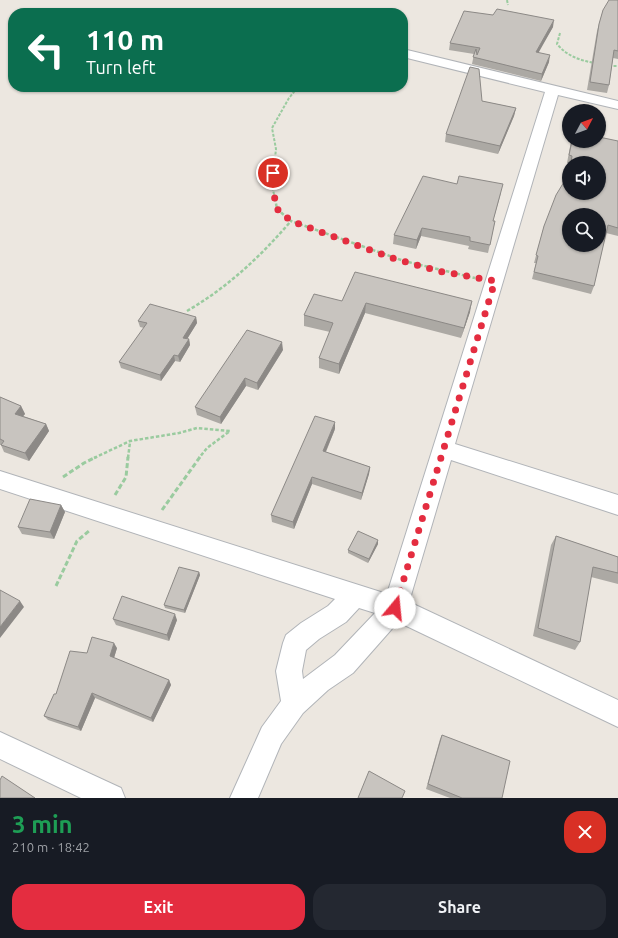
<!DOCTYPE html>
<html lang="en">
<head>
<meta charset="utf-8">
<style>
	:root { --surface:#171b24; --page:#242831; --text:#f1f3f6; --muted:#9ea1a6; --accent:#e42d40 }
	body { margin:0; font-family:Ubuntu,sans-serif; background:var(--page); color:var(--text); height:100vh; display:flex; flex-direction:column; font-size:15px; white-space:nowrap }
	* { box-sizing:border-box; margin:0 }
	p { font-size:13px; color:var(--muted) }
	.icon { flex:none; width:22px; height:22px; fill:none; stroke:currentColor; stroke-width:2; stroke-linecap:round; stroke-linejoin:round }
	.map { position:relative; height:798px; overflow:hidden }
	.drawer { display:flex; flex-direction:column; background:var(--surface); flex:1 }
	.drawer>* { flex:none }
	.top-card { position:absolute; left:8px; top:8px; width:400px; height:84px; border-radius:16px; box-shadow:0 1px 3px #0004; background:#0b6e4f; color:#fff; overflow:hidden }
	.needle { width:26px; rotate:49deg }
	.controls { position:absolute; left:562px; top:104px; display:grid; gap:8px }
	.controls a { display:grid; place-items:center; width:44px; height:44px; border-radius:50%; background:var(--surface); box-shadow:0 1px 3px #0004; font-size:20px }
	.pin { position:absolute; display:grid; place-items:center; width:34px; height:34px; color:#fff; margin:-17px; border:2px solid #fff; border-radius:50%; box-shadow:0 1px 4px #0007 }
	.me { position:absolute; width:44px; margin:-22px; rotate:17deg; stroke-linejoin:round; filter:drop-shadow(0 0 3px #0008) }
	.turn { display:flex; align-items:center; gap:14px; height:84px; padding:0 12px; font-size:18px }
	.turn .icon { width:52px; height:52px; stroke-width:2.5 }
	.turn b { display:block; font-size:28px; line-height:34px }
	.round { display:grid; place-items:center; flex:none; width:42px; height:42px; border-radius:16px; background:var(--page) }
	.head { display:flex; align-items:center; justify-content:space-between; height:68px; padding:0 12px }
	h1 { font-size:24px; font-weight:600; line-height:30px; color:#1e9e55 }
	.action { display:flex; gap:8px; margin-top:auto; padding:8px 12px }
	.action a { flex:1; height:46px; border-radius:16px; background:var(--accent); color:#fff; font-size:16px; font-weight:600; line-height:46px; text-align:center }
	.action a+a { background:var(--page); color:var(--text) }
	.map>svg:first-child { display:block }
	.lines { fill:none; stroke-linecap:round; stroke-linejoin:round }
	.minor-casing { stroke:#b1b4b8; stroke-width:2 }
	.path-far2 { stroke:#9acb9f; stroke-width:2; stroke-dasharray:3 1.5; stroke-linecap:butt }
	.path-far1 { stroke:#9acb9f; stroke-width:2.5; stroke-dasharray:3.5 2; stroke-linecap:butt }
	.path { stroke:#9acb9f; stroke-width:3; stroke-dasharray:5 2.5; stroke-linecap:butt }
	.minor { fill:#fff; fill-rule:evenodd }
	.wall { fill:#aca9a4 }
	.shaded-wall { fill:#8c8986 }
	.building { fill:#c8c4bf; stroke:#8c8986; fill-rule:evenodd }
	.route { stroke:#e42d40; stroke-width:7; stroke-dasharray:0 12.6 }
</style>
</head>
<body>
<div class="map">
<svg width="618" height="798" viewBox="0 0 618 798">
	<rect width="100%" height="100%" fill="#ece7e0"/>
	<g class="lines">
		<!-- minor casing -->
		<g class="minor-casing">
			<path id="minor" d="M403 49 618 101V109L558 95 455 444 618 495V515L451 460 409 602 618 700V727L398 622 353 673 328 690 303 713 281 744 258 798H230L262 727 281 701 276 671 283 643 286 635 301 623 328 606 335 599 0 489V471L387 594 545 92 403 57ZM359 608 375 613 335 655 303 679 302 671 306 650 319 639 346 622Z
				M0 732 121 788 125 798H81L0 759Z"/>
		</g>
		<!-- path-far2 -->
		<path class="path-far2" d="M507 0 508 5
			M560 33 557 44C567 56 579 60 594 63
			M609 66H618
			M275 199 272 185 276 149 272 128 289 98 298 87"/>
		<!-- path-far1 -->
		<path class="path-far1" d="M275 198 277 209 291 221 404 261 475 278
			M187 311C228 287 260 257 291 221
			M94 458 130 441 179 433 197 428 230 431 207 448 199 458
			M128 458 130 442"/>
		<!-- path -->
		<path class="path" d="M63 477 84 463 96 457
			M115 495 126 477 128 457
			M162 510 200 457
			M56 586 77 541 89 531"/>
		<!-- minor -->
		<use href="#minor" class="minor"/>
	</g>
	<!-- wall -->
	<path class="wall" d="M618 0V59L613 58 609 85 607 93 587 90 597 31 603 10Z
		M553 27 538 52 549 62 541 81 472 64 474 54 449 50 450 43Z
		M482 101 516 108 514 116 498 154 445 142 446 134Z
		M571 141H618V236L606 233 594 286 591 294 532 279 536 263H534L544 226 567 178 569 169V193L599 163H567Z
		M501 193 493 221H495L488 253 468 249 469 246 421 236 416 249 393 244 394 235Z
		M342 301 470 312 461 338 365 313 339 374 319 368V358L330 332 304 326V315Z
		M196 317 197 323 187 339H189L190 345 180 362 175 361 161 381 121 368 119 362 144 328 140 327 138 321Z
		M283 350 258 390 246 386 221 424 197 415 195 407Z
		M0 397 21 406 25 414 23 416 46 424 49 431 29 461 4 452 1 445H0Z
		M335 429 326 452 370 467 369 474 361 500 312 484 294 529 272 522 271 515Z
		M61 505 65 512 54 539 22 534 18 527Z
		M556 536 618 557V584L591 577 580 642 575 650 533 636 551 545Z
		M378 544 368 563 348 553V550Z
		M199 572 200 575 185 613 165 608 164 605Z
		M113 619 177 620 169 641 116 625Z
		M117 648 114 658 169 680 171 685 153 722 95 698 81 731 48 720 44 716 56 694 87 653Z
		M442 735 502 798H450L426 789 440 739Z"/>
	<!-- shaded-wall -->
	<path class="shaded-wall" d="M554 20 553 27 535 59 536 52Z
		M550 55 549 62 541 81 542 74Z
		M516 108 514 116 498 154 500 146Z
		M422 228 421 236 416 249 417 240Z
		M472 301 470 312 461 338 464 328Z
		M366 303 365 313 339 374V364Z
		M196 317 197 323 184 344 183 338Z
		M189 339 190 345 180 362 178 356Z
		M282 342 283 350 258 390 257 383Z
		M174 355 175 361 161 381 160 375Z
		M245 378 246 386 221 424 220 417Z
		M21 406 25 414 19 421 15 414Z
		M335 422V429L323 458V451Z
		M46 424 49 431 29 461 25 453Z
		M370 467 369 474 361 500 362 493Z
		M312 477V484L294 529 293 522Z
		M61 505 65 512 54 539 50 532Z
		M378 540V544L368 563 369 559Z
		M199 572 200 575 185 613 184 610Z
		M20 601 24 607 0 638V627Z
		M175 614 177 620 169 641 167 635Z
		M114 643 117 648 113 661 110 656Z
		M169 680 171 685 153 722 151 718Z
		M92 693 95 698 81 731 78 727Z"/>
	<!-- building -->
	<path class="building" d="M609 0H618V51L614 50 609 85 590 82 599 24 603 10Z
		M497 9 554 20 536 52 550 55 542 74 473 57 476 49 477 55 480 48 450 43 464 11 493 15Z
		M470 67 479 69 482 101 516 108 500 146 446 134Z
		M599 137 618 141V228L608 225 594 286 534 272 538 256 536 255 544 226 556 195 567 177 569 170V193H599V163H571L572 156 569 155 572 141H599ZM569 215H599V245H569Z
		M423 176 457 184 459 176 503 184 493 221H495L490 245 470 241V237L422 228 417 240 394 235Z
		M355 272 472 301 464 328 366 303 339 364 319 358 333 323 304 315 314 294 342 301Z
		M150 304 196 317 183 338 189 339 178 356 174 355 160 375 119 362 147 323 138 321Z
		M247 330 282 342 257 383 245 378 220 417 195 407Z
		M0 397 21 406 15 414 46 424 25 453 1 445 4 441 0 439Z
		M315 416 335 422 323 451 370 467 362 493 312 477 293 522 271 515Z
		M30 499 61 505 50 532 18 527Z
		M358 531 378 540 369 559 348 550Z
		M556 536 618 557V573L593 567 580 642 538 628Z
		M179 567 199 572 184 610 164 605Z
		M0 590 20 601 0 627Z
		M122 596 175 614 167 635 113 619Z
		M92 637 114 643 110 656 169 680 151 718 92 693 78 727 44 716 54 694H56L70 651 87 653Z
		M442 735 510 761 502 798H462L428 784Z
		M369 771 405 791 402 798H358Z
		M2 776 35 798H0V780Z"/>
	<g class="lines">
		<!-- route -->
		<path class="route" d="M273 173 272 185 277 209 291 221 392 258 438 271 495 281 395 608"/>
	</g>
</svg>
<div class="controls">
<a><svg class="needle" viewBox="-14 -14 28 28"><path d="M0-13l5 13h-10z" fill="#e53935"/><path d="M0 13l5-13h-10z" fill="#9ea1a6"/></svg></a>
<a><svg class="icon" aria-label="sound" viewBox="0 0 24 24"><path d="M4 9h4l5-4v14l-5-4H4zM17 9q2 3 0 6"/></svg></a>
<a><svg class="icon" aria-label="search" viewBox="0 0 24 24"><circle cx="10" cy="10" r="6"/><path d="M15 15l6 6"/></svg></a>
</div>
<div class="pin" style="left:273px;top:173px;background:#d93025"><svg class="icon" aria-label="arrive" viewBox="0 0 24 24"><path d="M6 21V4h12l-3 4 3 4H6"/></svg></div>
<svg class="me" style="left:395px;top:608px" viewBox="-20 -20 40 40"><circle r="19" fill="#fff"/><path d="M0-13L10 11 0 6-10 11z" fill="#e42d40"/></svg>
<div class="top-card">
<div class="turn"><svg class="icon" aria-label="left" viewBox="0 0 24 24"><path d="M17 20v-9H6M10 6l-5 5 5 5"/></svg><div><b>110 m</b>Turn left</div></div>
</div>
</div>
<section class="drawer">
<div class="head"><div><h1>3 min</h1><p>210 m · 18:42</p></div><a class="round" style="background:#d93025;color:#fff"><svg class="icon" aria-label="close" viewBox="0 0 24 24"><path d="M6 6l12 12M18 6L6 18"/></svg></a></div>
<div class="action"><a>Exit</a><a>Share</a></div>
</section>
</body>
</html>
